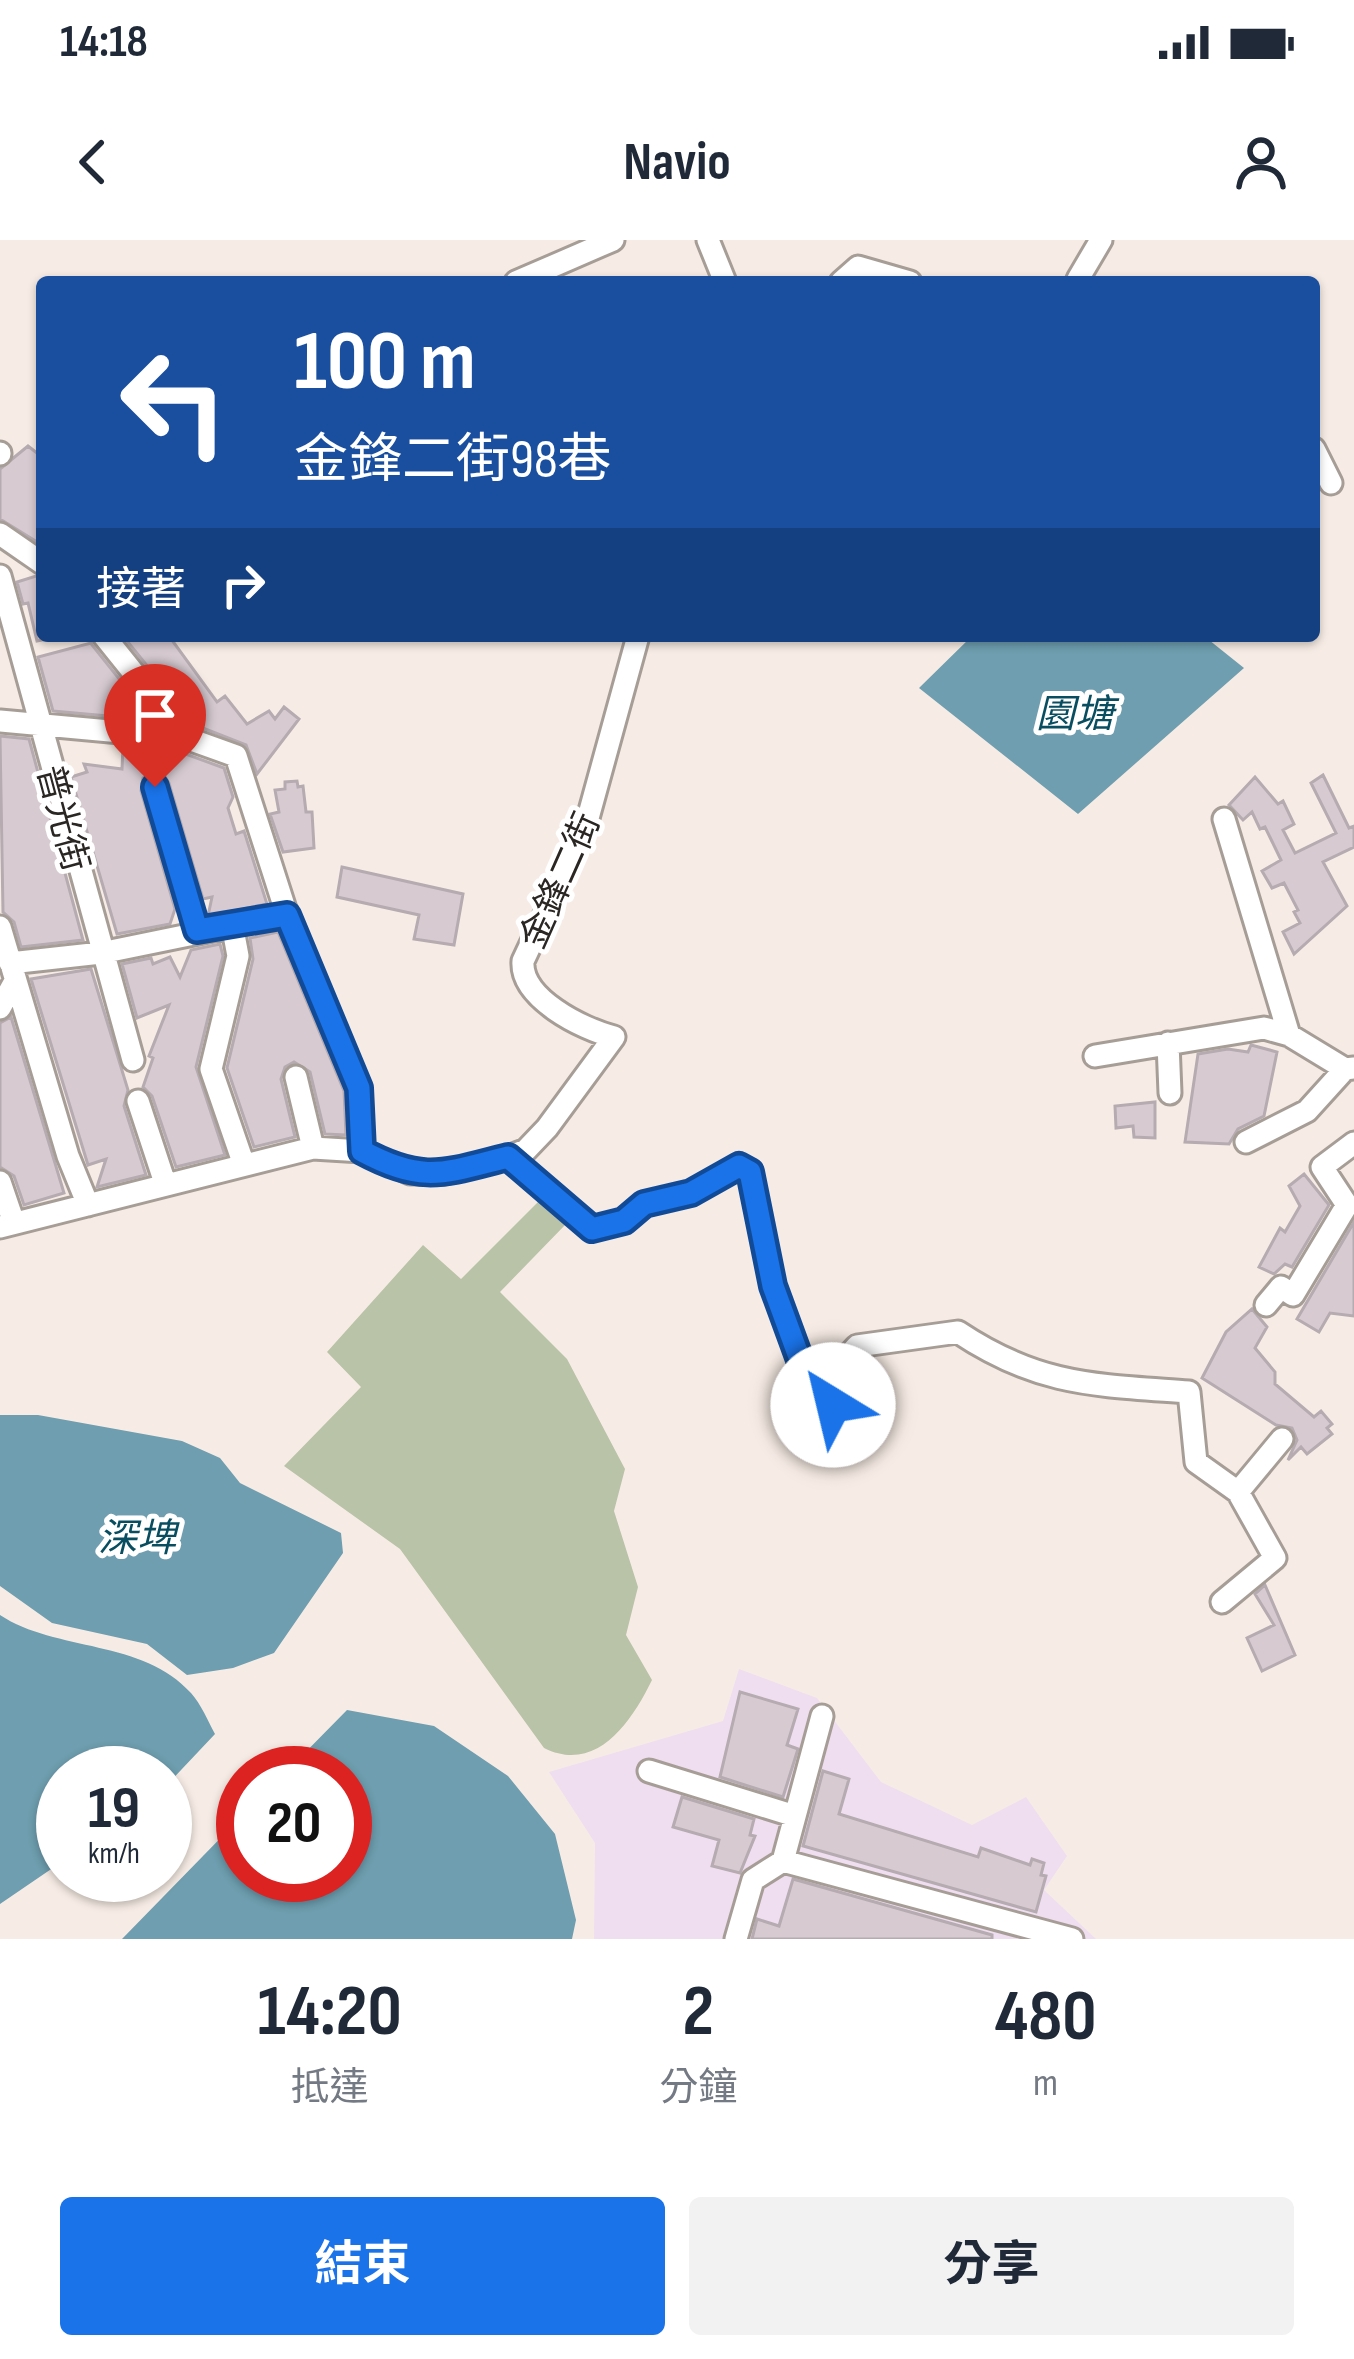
<!DOCTYPE html>
<html lang="zh-TW">
<head>
<meta charset="utf-8">
<style>
	:root { --surface:#fff; --page:#f2f2f3; --text:#1f2937; --muted:#747a83; --accent:#1a73e8 }
	body { margin:0; font-family:"Sofia Sans Condensed","Noto Sans TC",sans-serif; background:var(--page); color:var(--text); height:100vh; display:flex; flex-direction:column; font-size:45px; white-space:nowrap }
	* { box-sizing:border-box; margin:0 }
	p { font-size:39px; color:var(--muted) }
	.icon { flex:none; width:66px; height:66px; fill:none; stroke:currentColor; stroke-width:2; stroke-linecap:round; stroke-linejoin:round }
	.map { position:relative; height:1699px; overflow:hidden }
	.panel { display:flex; flex-direction:column; background:var(--surface); flex:1 }
	.panel>* { flex:none }
	.hud { position:absolute; left:36px; top:36px; width:1284px; height:366px; border-radius:12px; box-shadow:0 3px 9px #0004; background:#1a4fa0; color:#fff; overflow:hidden }
	.speed { position:absolute; left:36px; top:1506px; display:flex; gap:24px; font-size:60px; font-weight:700; text-align:center }
	.speed>* { display:grid; place-content:center; width:156px; height:156px; border-radius:50%; background:var(--surface); box-shadow:0 3px 9px #0004; line-height:1 }
	.speed small { font-size:30px; font-weight:400 }
	.speed .limit { border:18px solid #d22; background:#fff; color:#111 }
	.pin { position:absolute; display:grid; place-items:center; width:102px; height:102px; color:#fff; margin:-123px -51px; border-radius:50% 50% 50% 0; rotate:-45deg; box-shadow:0 0 12px #0007 }
	.pin .icon { rotate:45deg }
	.me { position:absolute; width:132px; margin:-66px; rotate:324deg; stroke-linejoin:round; filter:drop-shadow(0 0 9px #0008) }
	.turn { display:flex; align-items:center; gap:42px; height:252px; padding:0 60px; font-size:54px }
	.turn .icon { width:156px; height:156px; stroke-width:2.5 }
	.turn b { display:block; font-size:84px; line-height:102px }
	.then { display:flex; align-items:center; height:114px; padding:0 60px; background:#0003; gap:24px; font-size:45px }
	.eta { display:flex; justify-content:space-evenly; align-items:center; height:204px; text-align:center }
	.eta b { font-size:72px; font-weight:700; line-height:84px }
	.primary-button { display:flex; gap:24px; margin-top:auto; padding:24px 60px }
	.primary-button a { flex:1; height:138px; border-radius:12px; background:var(--accent); color:#fff; font-size:48px; font-weight:700; line-height:138px; text-align:center }
	.primary-button a+a { background:var(--page); color:var(--text) }
	.status { display:flex; justify-content:space-between; align-items:center; height:84px; padding:0 60px; background:var(--surface); direction:ltr }
	.status svg { height:33px; fill:currentColor }
	header { display:flex; justify-content:space-between; align-items:center; height:156px; padding:0 60px; background:var(--surface); font-size:54px; font-weight:700 }
	.map>svg:first-child { display:block }
	.industrial { fill:#efdef0 }
	.green { fill:#b9c3a8 }
	.water { fill:#6e9eaf }
	.building { fill:#d7cbd1; stroke:#b6abb0; stroke-width:3 }
	.lines { fill:none; stroke-linecap:round; stroke-linejoin:round }
	.minor-casing { stroke:#a79d97; stroke-width:27 }
	.minor { stroke:#fff; stroke-width:21 }
	.route-casing { stroke:#114b97; stroke-width:30 }
	.route { stroke:#1a73e8; stroke-width:21 }
	.labels { text-anchor:middle; stroke-width:10; stroke-linejoin:round; paint-order:stroke }
	.street-label { font-size:36px; fill:#2a2624; stroke:#fff }
	.water-label { font-size:39px; font-style:italic; fill:#084e60; stroke:#fff }
</style>
</head>
<body>
<div class="status"><b>14:18</b><svg viewBox="0 0 49 12"><path d="M0 12V9h3v3zM5 12V6h3v6zM10 12V3h3v9zM15 12V0h3v12zM26 1h20v11H26zM47 4h2v5h-2z"/></svg></div>
<header><svg class="icon" aria-label="back" viewBox="0 0 24 24"><path d="M15 5l-7 7 7 7"/></svg>Navio<svg class="icon" aria-label="person" viewBox="0 0 24 24"><circle cx="12" cy="8" r="4"/><path d="M4 21q1-7 8-7t8 7"/></svg></header>
<div class="map">
<svg width="1354" height="1699" viewBox="0 0 1354 1699">
	<rect width="100%" height="100%" fill="#f7ece5"/>
	<!-- industrial -->
	<path class="industrial" d="M739 1429 817 1458 881 1542 972 1585 1026 1557 1067 1616 1044 1650 1096 1699H594L595 1603 549 1532 723 1481Z"/>
	<!-- green -->
	<path class="green" d="M539 961 566 984 500 1052 567 1119 625 1229 614 1271 638 1347 626 1395 652 1440C631 1483 596 1534 544 1508L400 1309 284 1226 361 1147 327 1112 423 1005 461 1039Z"/>
	<!-- water -->
	<path class="water" d="M972 396H1204L1244 428 1078 574 919 448Z
		M0 1175H38L182 1201 220 1218 240 1243 341 1293 343 1313 274 1413 233 1428 187 1435 147 1404 52 1383 0 1346Z
		M0 1375C56 1412 143 1399 191 1453 201 1464 208 1481 215 1494L165 1547V1533H63V1621L0 1664Z
		M347 1470 434 1486 508 1536 555 1594 576 1680 572 1699H122L243 1575V1635H345V1533H285Z"/>
	<!-- building -->
	<path class="building" d="M28 206 42 217V305L0 279V229Z
		M36 336 42 338V400L37 401 28 363 23 364 17 342Z
		M123 396H169L217 462 225 456 247 484 269 471 275 479 284 467 299 479 257 534 246 505 195 485Z
		M91 403 92 405 152 480 53 471 38 417Z
		M0 496 29 499 83 700 21 707 14 682 3 672Z
		M123 507 183 513 224 528 233 557 228 568 236 594 244 591 267 664 208 676 212 657 203 659 169 543 164 535 152 532 143 538 141 551 175 669 170 684 117 694 71 537 87 532 84 524 122 529Z
		M1323 535 1349 588 1354 586V607L1323 622 1347 666 1294 714 1283 692 1300 683 1294 672 1298 670 1284 643 1272 648 1262 631 1281 620 1265 587 1260 589 1252 572 1243 580 1229 565 1255 537 1278 564 1283 561 1294 584 1283 590 1295 613 1336 593 1311 543Z
		M297 541 298 547 303 546 306 572H312L314 608 283 612 270 574 279 572 275 550 285 549V542Z
		M342 627 463 654 454 705 414 699 419 675 337 657Z
		M278 692 344 851 346 895 325 894 310 832 294 822 285 827 281 839 295 897 254 907 227 828 253 719 250 698Z
		M220 704 223 716 196 827 225 915 176 927 152 856 143 847 153 818 149 816 169 765 137 778 122 724 151 718 153 724 170 717 180 737 191 710Z
		M91 729 128 850 124 866 146 935 97 947 106 919 88 925 31 739Z
		M11 777 64 953 24 965 14 936 0 927V783Z
		M1251 805 1277 812 1264 876 1238 889 1229 904 1185 902 1198 814 1228 809 1248 812Z
		M1155 862V898L1134 897 1133 886 1116 888 1115 866Z
		M1304 934 1329 965 1292 1027 1285 1024 1274 1034 1259 1027 1280 988 1285 992 1300 966 1289 946Z
		M1354 982V1076L1330 1073 1319 1092 1297 1079Z
		M1252 1069 1267 1087 1255 1108 1275 1132V1144L1314 1177 1321 1171 1332 1184 1327 1188 1332 1194 1307 1214 1301 1207 1288 1220 1297 1200 1292 1188 1276 1185 1202 1138 1226 1092Z
		M1265 1345 1295 1415 1262 1431 1247 1398 1274 1385 1255 1354Z
		M740 1452 798 1469 787 1505 798 1509 783 1557 720 1537Z
		M823 1531 849 1539 839 1574 978 1617 981 1608 1030 1625 1032 1619 1044 1623 1041 1635 1046 1636 1036 1672 803 1606Z
		M682 1557 754 1579 750 1595 755 1596 740 1633 712 1626 719 1600 673 1587Z
		M793 1639 992 1695V1699H752L757 1679 779 1686Z"/>
	<g class="lines">
		<!-- minor casing -->
		<g class="minor-casing">
			<path id="minor" d="M708 0 725 42
				M1078 39 1101 0
				M516 42 613 0
				M841 42 858 27 910 42
				M1314 209 1331 243
				M0 214V213
				M0 294 42 323
				M0 336 133 820
				M104 396 186 498
				M0 481 186 498 236 516 287 675 359 848 362 911
				M155 547 197 690
				M1224 579 1289 795
				M232 684 238 716 211 829 244 925
				M0 687 68 916 88 965
				M10 723 101 713 287 675
				M0 768 15 741
				M1168 803 1170 853
				M1095 816 1264 788 1289 795 1345 829 1354 828
				M296 837 313 908
				M138 861 165 943
				M1246 902 1307 871 1345 829
				M508 917 593 989 624 981 644 965 691 953 739 926 750 932 773 1046 805 1136 834 1165 846 1118 857 1106 958 1092C1039 1146 1095 1145 1189 1152L1196 1222 1238 1252 1275 1318 1222 1362
				M0 942 14 983
				M0 987 313 908 362 911 410 933H445L508 917 526 910 547 888 614 797C582 789 520 758 523 721L585 589 638 396
				M1266 1065 1281 1047 1293 1055 1347 965 1322 927 1354 903
				M1238 1252 1282 1199
				M649 1531 795 1576
				M783 1621 1072 1699
				M736 1699 753 1640 783 1621 822 1476"/>
		</g>
		<!-- minor -->
		<use href="#minor" class="minor"/>
	</g>
	<g class="lines">
		<!-- route casing -->
		<g class="route-casing">
			<path id="route" d="M155 547 197 690 287 675 359 848 362 911C423 944 444 933 508 917L592 989 624 981 644 964 691 953 739 926 750 932 773 1046 806 1136 833 1165"/>
		</g>
		<!-- route -->
		<use href="#route" class="route"/>
	</g>
	<g class="labels">
		<!-- street labels -->
		<g class="street-label">
			<text transform="translate(64 578) rotate(75)" y="13">普光街</text>
			<text transform="translate(559 640) rotate(-66)" y="13">金鋒二街</text>
		</g>
		<!-- water labels -->
		<g class="water-label">
			<text x="1075" y="487">園塘</text>
			<text x="137" y="1311">深埤</text>
		</g>
	</g>
</svg>
<div class="speed"><div>19<small>km/h</small></div><div class="limit">20</div></div>
<div class="pin" style="left:155px;top:547px;background:#d93025"><svg class="icon" aria-label="arrive" viewBox="0 0 24 24"><path d="M6 21V4h12l-3 4 3 4H6"/></svg></div>
<svg class="me" style="left:833px;top:1165px" viewBox="-20 -20 40 40"><circle r="19" fill="#fff"/><path d="M0-13L10 11 0 6-10 11z" fill="#1a73e8"/></svg>
<div class="hud">
<div class="turn"><svg class="icon" aria-label="left" viewBox="0 0 24 24"><path d="M17 20v-9H6M10 6l-5 5 5 5"/></svg><div><b>100 m</b>金鋒二街98巷</div></div>
<div class="then">接著<svg class="icon" aria-label="right" viewBox="0 0 24 24"><path d="M7 20v-9h11M14 6l5 5-5 5"/></svg></div>
</div>
</div>
<section class="panel">
<div class="eta">
<div><b>14:20</b><p>抵達</p></div>
<div><b>2</b><p>分鐘</p></div>
<div><b>480</b><p>m</p></div>
</div>
<div class="primary-button"><a>結束</a><a>分享</a></div>
</section>
</body>
</html>
